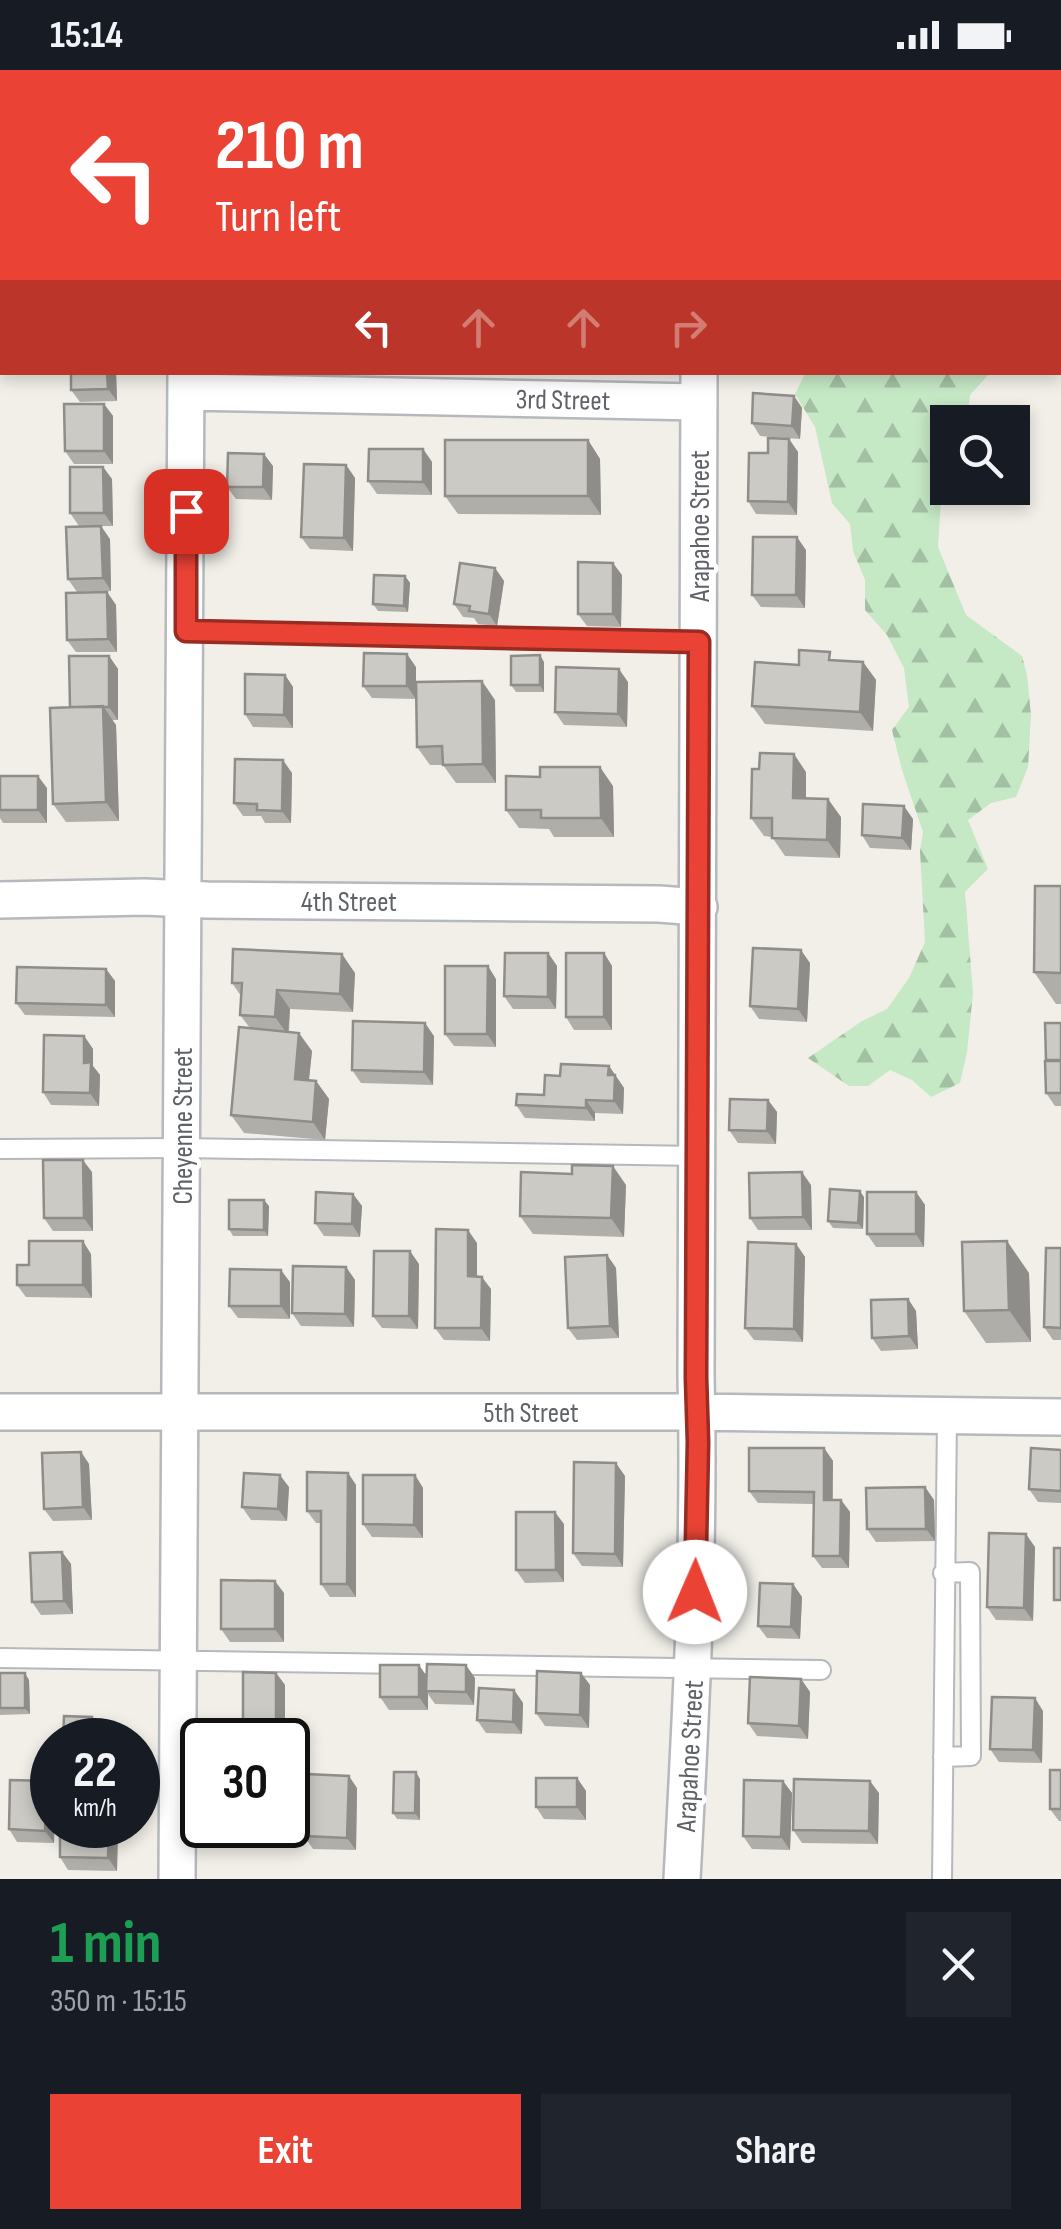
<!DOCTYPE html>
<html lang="en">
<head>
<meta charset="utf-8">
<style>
	:root { --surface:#171b24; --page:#20242c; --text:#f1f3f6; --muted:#9ea1a6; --accent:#ea4335 }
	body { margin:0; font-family:"Sofia Sans Condensed",sans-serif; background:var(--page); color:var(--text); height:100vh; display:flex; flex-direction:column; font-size:38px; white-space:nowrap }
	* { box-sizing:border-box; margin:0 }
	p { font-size:32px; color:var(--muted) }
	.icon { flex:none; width:55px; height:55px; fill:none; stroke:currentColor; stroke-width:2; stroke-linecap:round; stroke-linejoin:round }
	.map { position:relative; height:1809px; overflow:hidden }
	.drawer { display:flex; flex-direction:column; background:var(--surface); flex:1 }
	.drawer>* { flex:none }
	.guide { position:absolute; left:0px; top:0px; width:1062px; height:305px; box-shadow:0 5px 15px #0003; background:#ea4335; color:#fff; overflow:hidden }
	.controls { position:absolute; left:930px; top:335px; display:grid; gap:20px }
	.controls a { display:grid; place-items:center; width:100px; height:100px; border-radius:0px; background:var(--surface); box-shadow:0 5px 15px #0003; font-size:50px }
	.speed { position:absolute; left:30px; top:1648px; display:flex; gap:20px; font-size:50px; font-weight:700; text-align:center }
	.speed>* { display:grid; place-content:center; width:130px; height:130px; border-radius:50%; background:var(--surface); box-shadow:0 5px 15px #0003; line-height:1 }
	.speed small { font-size:25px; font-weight:400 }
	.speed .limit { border:5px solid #111; border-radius:15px; background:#fff; color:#111 }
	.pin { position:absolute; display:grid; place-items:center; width:85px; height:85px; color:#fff; margin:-42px; border-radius:20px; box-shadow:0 5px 15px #0006 }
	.me { position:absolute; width:110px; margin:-55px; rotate:1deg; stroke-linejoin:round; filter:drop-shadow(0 0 8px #0008) }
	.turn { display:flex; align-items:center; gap:35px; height:210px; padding:0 50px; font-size:45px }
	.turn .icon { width:130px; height:130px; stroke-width:2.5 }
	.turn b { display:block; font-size:70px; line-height:85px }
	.lanes { display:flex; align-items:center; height:95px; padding:0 50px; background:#0003; justify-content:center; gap:50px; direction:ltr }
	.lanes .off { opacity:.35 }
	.round { display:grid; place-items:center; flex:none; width:105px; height:105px; border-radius:0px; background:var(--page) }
	.summary { display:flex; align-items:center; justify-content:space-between; height:170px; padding:0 50px }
	h1 { font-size:60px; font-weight:700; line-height:75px; color:#1e9e55 }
	.button { display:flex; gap:20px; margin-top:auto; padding:20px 50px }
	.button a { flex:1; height:115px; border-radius:0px; background:var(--accent); color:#fff; font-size:40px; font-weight:700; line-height:115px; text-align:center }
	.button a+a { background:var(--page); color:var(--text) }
	.status { display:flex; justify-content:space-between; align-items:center; height:70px; padding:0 50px; background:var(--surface); direction:ltr }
	.status svg { height:28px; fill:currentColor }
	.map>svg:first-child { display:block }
	.education { fill:#e1ded6 }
	.forest { fill:url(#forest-firs) }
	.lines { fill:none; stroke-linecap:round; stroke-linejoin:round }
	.service-casing { stroke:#b5b8bc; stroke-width:22 }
	.minor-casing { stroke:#b5b8bc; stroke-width:40 }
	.path { stroke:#9cc7a9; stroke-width:5; stroke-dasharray:10 5; stroke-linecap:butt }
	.service { stroke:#fff; stroke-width:18 }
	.minor { stroke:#fff; stroke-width:35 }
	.wall { fill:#afaea9 }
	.shaded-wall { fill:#8f8d8a }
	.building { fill:#cccac5; stroke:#8f8d8a; stroke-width:2.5 }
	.route-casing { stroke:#982c22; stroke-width:25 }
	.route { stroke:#ea4335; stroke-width:18 }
	.labels { text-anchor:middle; stroke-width:9; stroke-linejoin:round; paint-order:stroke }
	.street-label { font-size:28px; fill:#5f6368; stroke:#fff }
</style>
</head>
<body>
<div class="status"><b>15:14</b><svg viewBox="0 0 49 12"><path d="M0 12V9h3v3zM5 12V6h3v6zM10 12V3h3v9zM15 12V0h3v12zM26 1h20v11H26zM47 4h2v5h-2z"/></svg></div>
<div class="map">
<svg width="1061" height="1809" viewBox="0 0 1061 1809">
	<defs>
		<pattern id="forest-firs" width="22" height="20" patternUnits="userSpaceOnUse" patternTransform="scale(2.5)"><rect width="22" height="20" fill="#c5e8c5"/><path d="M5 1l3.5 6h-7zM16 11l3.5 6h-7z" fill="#a3c0a4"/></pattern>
	</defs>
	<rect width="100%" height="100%" fill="#f1efe8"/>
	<!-- education -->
	<path class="education" d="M0 0H166L167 2H2V291L0 294Z"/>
	<!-- forest -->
	<path class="forest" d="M806 302 990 303 970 325 967 352H948V418H953L941 430 938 477 966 545 1022 586 1027 605 1031 645 1028 697 1016 727 991 733 968 750 988 799 965 822 973 923 967 982 960 1013 931 1027 912 1010 890 1000 868 1016H849L808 988 862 951 887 939 909 908 925 872 920 781 923 762 902 700 892 660 909 637 904 598 887 565 865 540V510L853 481 850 454 832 433 815 357 795 324Z"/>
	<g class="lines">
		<!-- service casing -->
		<g class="service-casing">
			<path id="service" d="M1023 0V2
				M1060 255 1061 257
				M186 561 699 572
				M0 1079 183 1078 699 1086
				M0 1588 821 1600
				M943 1687 971 1686 970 1502 943 1503
				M942 1809 947 1347"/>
		</g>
		<!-- minor casing -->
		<g class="minor-casing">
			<path id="minor" d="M185 0V2
				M695 0V2
				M186 322 699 332
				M0 830 145 827 207 830 659 834 699 837
				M0 1342H697L1061 1347
				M177 1809 186 302
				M682 1809C691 1642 700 1475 696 1307L699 302"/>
		</g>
		<!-- path -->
		<path class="path" d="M123 0V2
			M4 2V0
			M0 128 2 46"/>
		<!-- service -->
		<use href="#service" class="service"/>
		<!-- minor -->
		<use href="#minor" class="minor"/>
	</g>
	<!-- wall -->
	<path class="wall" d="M36 0H75V2H37Z
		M116 302 117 331 80 332 71 320Z
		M794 326 802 338 800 369 760 366 752 353Z
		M104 334 113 346V394H74L65 381Z
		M789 369 798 382 797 445 756 444 748 431 768 383Z
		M588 370 600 389 601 445 458 444 445 426Z
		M423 379 432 392V425L377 424 368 411Z
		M346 395 355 408 353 481 310 479 301 467Z
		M273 396 272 430 236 429 227 417Z
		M103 397 112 409 113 456H79L70 443Z
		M110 469 111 521 77 522 68 509Z
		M806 480 805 538 761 537 752 525Z
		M495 498 504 511 497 556 478 554 474 548 463 547 454 534Z
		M622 505 621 557 587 556 578 544Z
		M405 506 410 513 408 542 378 541 373 534Z
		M107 522 116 535 117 582H76L67 570Z
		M109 586 118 599V650H112L116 655 119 751 66 752 53 734 70 637Z
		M835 590 863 592 876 610 873 661 765 654 752 636 799 595Z
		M544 592V622H516L511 615Z
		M416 597V612L495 630 496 713H456L443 695H430L417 677 416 629 372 628 363 616Z
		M285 605 293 617V658L253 657 245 644Z
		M628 612 627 657 564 655 555 642Z
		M806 702V728L841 747 840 788 785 786 772 767 764 766 751 748Z
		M292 703 291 753H265L261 746H243L234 733Z
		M0 706 47 718V753H3L0 748Z
		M613 716 614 767H554L549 759 519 758 506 740Z
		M913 749 911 780 870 778 862 765Z
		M1061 816V934H1056L1034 902Z
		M548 883 557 896 556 939H513L504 926Z
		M604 883 612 896V960H574L566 947Z
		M810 893 807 952 759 949 750 936Z
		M106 899 115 911V947L25 945 16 933Z
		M355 903 353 942 290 939 289 962 312 981 309 1010 316 1011 329 1029 325 1070 244 1063 231 1045 250 958 240 945 241 926 232 913Z
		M496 909V977L454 976 445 964Z
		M1061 953V1036H1055L1046 1023Z
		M84 966 93 979V996L100 1005 99 1036 51 1035 43 1022Z
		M434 966 433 1015 361 1013 352 1000Z
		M609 996 624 1018 623 1044 595 1043V1051L525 1048 516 1035 544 1025 560 1006Z
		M768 1030 777 1042 776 1074 738 1073 729 1060Z
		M92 1102 93 1161H53L44 1148Z
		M572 1104 626 1115 624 1167 533 1164 520 1146Z
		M811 1115 812 1160H758L750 1148Z
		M916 1122 925 1135 924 1177H876L867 1164Z
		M353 1124 362 1136 360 1167 324 1166 315 1153Z
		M864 1127 863 1159 833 1158 828 1151Z
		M269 1136 268 1166H233L229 1159Z
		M477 1173V1207L491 1219 490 1271 444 1270 435 1258Z
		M796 1174 805 1187 803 1272 754 1270 745 1258Z
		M1061 1178V1270H1053L1044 1257Z
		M91 1184 92 1228 26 1227 17 1215 29 1195Z
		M607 1185 616 1198 619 1268 577 1270 568 1258Z
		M419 1194 418 1259 382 1258 373 1246Z
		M346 1197 355 1210 354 1257 301 1256 292 1243Z
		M1029 1203 1031 1272 986 1273 964 1241Z
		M290 1212V1249L238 1248 229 1236Z
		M908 1229 916 1241 918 1279 881 1281 872 1268Z
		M824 1378 833 1391V1430H841L850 1442 849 1498H822L813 1486 814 1434 758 1433 749 1421Z
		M1061 1380V1433L1038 1432 1029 1419Z
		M81 1382 89 1394 92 1450 53 1451 44 1439Z
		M348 1403 356 1415V1527H330L321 1514V1453H316L307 1441Z
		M415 1405 423 1418V1468L372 1467 363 1454Z
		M625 1406 623 1497 582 1496 573 1483Z
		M289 1417 287 1451 251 1450 242 1437Z
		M925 1417 934 1430 935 1471 876 1472 867 1459Z
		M564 1454V1512L525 1513 516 1500Z
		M1035 1477 1033 1551 996 1550 987 1537Z
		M62 1482 71 1494 73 1544 41 1545 32 1532Z
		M793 1514 802 1527 800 1569 767 1568 758 1556Z
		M284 1523V1572H230L221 1559Z
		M0 1603 29 1610 30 1644 0 1645Z
		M276 1603 285 1615V1665H252L243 1652Z
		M581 1603 590 1615 589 1658 545 1656 536 1643Z
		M426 1606 475 1608 474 1635 435 1634 428 1624V1640H389L380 1627Z
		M801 1609 810 1622 808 1669 757 1666 748 1653Z
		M514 1620 523 1633 522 1664 486 1663 477 1650Z
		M1043 1641 1042 1693 999 1692 990 1679Z
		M1061 1700V1751H1059L1050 1739Z
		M577 1708 586 1721V1750L544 1749 536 1737Z
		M420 1709V1750L397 1749 393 1743Z
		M783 1711 792 1723 790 1780 752 1779 743 1766Z
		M357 1718 356 1780 313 1779 304 1766Z
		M879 1723 878 1774 802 1773 793 1760Z
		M55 1755 54 1773 17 1772 9 1759Z
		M60 1755H118L117 1801 68 1800 60 1787Z
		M274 1755 273 1776 247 1775 239 1763Z"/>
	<!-- shaded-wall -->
	<path class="shaded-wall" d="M107 302H116L117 331 108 319Z
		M794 326 802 338 800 369 792 356Z
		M104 334 113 346V394L104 381Z
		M789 369 798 382 797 445 788 432Z
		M588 370 600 389 601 445 588 426Z
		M423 379 432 392V425L423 412Z
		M264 384 273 396 272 430 263 417Z
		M346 395 355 408 353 481 344 468Z
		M103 397 112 409 113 456 104 443Z
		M101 456 110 469 111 521 103 508Z
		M797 467 806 480 805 538 796 525Z
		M613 493 622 505 621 557 613 544Z
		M495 498 504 511 497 556 489 544Z
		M405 506 410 513 408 542 404 536Z
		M107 522 116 535 117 582 108 569Z
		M407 584 416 597V629L407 616Z
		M540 585 544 592V622L540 615Z
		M109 586 118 599V650L109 637Z
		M863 592 876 610 873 661 860 642Z
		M619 599 628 612 627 657 618 644Z
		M285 605 293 617V658L284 645Z
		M482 611 495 630 496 713 483 694Z
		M103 636 116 655 119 751 106 732Z
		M794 684 806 702V747L793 728Z
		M283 690 292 703 291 753 282 741Z
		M600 697 613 716 614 767 601 748Z
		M38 706 47 718V753L38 740Z
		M828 729 841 747 840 788 827 770Z
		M904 736 913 749 911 780 902 768Z
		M801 880 810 893 807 952 798 939Z
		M548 883 557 896 556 939 548 927Z
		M604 883 612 896V960L604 947Z
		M342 884 355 903 353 942 340 924Z
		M488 896 496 909V977L487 964Z
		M106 899 115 911V947L106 935Z
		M277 920 290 939 288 965 275 947Z
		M425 953 434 966 433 1015 424 1002Z
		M299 963 312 981 307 1027 295 1009Z
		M84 966 93 979V996L100 1005 99 1036 90 1023 84 993Z
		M609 996 624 1018 623 1044 614 1031 608 1005Z
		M316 1011 329 1029 325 1070 313 1052Z
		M586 1030 595 1043V1051L586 1038Z
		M768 1030 777 1042 776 1074 767 1061Z
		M83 1090 92 1102 93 1161 84 1148Z
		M613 1096 626 1115 624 1167 611 1148Z
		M802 1102 811 1115 812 1160 803 1147Z
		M860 1121 864 1127 863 1159 858 1153Z
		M916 1122 925 1135 924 1177 916 1164Z
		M353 1124 362 1136 360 1167 352 1154Z
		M264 1130 269 1136 268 1166 264 1160Z
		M468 1160 477 1173V1219L468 1206Z
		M83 1171 91 1184 92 1228 83 1215Z
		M1007 1171 1029 1203 1031 1272 1009 1240Z
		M796 1174 805 1187 803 1272 794 1259Z
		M410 1181 419 1194 418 1259 409 1246Z
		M607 1185 616 1198 619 1268 610 1256Z
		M346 1197 355 1210 354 1257 345 1244Z
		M281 1200 290 1212V1249L281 1236Z
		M482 1207 491 1219 490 1271 481 1258Z
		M908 1229 916 1241 918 1279 909 1266Z
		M824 1378 833 1391 832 1443 824 1430Z
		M81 1382 89 1394 92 1450 83 1437Z
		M616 1393 625 1406 623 1497 615 1484Z
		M348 1403 356 1415V1527L347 1514Z
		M280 1405 289 1417 287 1451 278 1439Z
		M415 1405 423 1418V1468L414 1455Z
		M925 1417 934 1430 935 1471 926 1459Z
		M841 1430 850 1442 849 1498 840 1486Z
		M555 1442 564 1454V1512L556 1500Z
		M1026 1464 1035 1477 1033 1551 1024 1538Z
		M62 1482 71 1494 73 1544 64 1531Z
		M275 1511 284 1523V1572L275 1559Z
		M793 1514 802 1527 800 1569 791 1557Z
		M419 1595 428 1608 426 1621 428 1624V1640L419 1627Z
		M466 1595 475 1608 474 1635 466 1622Z
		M25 1603 29 1610 30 1644 25 1638Z
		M276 1603 285 1615V1665L276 1653Z
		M581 1603 590 1615 589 1658 580 1645Z
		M801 1609 810 1622 808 1669 799 1656Z
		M514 1620 523 1633 522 1664 513 1652Z
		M1035 1628 1043 1641 1042 1693 1033 1680Z
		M92 1647 101 1660 100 1670 91 1667Z
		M416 1702 420 1709V1750L415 1743Z
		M349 1706 357 1718 356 1780 347 1768Z
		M577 1708 586 1721V1750L577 1737Z
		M47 1711 52 1719 54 1773 45 1761Z
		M783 1711 792 1723 790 1780 781 1767Z
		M870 1711 879 1723 878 1774 869 1761Z
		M109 1755H118L117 1801 108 1788Z
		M265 1755H274L273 1776 264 1764Z"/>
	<!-- building -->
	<path class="building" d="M222 0H261V2H222Z
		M858 0V2L772 1Z
		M71 302H107L108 319 71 320Z
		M753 323 794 326 792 356 752 353Z
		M64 334H104V381H65Z
		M768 368 789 369 788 432 748 431 749 383H768Z
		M445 370H588V426H445Z
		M369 379H423V412L368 411Z
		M228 383 264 384 263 417H227Z
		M304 394 346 395 344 468 301 467Z
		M70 397H103L104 443H70Z
		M101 456 103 508 68 509 66 457Z
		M753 467H797L796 525H752Z
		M578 492 613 493V544H578Z
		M460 493 495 498 489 544 469 541 470 536 454 534Z
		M374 505 405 506 404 536 373 534Z
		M107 522 108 569 67 570 66 523Z
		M799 580 830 582 829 590 863 592 860 642 752 636 755 592 799 595Z
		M364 583 407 584V616H363Z
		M540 585V615H511V586Z
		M69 586H109V637H70Z
		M556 597 619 599 618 644 555 642Z
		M245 604 285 605 284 645 245 644Z
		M482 611 483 694 443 695 442 676 417 677 416 612Z
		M103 636 106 732 53 734 50 638Z
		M760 683 794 684 793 728 828 729 827 770 772 768V748H751L752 699H759Z
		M235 689 283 690 282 741 257 740V734L234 733Z
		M540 697H600L601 748H541V740H506V706L540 707Z
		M0 706H38V740H0Z
		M863 734 904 736 902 768 862 765Z
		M1035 816H1061V903L1034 902Z
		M753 878 801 880 798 939 750 936Z
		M233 879 342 884 340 924 277 920 275 947 240 945 242 913H232Z
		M505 883H548V927L504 926Z
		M566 883H604V947H566Z
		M445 896H488L487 964H445Z
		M17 897 106 899V935L16 933Z
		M353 951 425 953 424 1002 352 1000Z
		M1045 953H1061V990H1046Z
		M239 957 299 963 295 1009 316 1011 313 1052 231 1045Z
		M44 965 84 966V993L91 992 90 1023 43 1022Z
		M1045 991H1061V1023H1046Z
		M561 994 609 996 608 1005H615L614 1031 586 1030V1038L516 1035 517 1024 544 1025 545 1005 560 1006Z
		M730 1029 768 1030 767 1061 729 1060Z
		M43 1090H83L84 1148H44Z
		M572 1095 613 1096 611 1148 520 1146 521 1102 572 1104Z
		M802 1102 803 1147 750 1148 749 1103Z
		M830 1119 860 1121 858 1153 828 1151Z
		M316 1122 353 1124 352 1154 315 1153Z
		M867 1122H916V1164H867Z
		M229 1130H264V1160L229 1159Z
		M436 1159 468 1160V1206L482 1207 481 1258H435Z
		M29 1171H83V1215H17V1195H29Z
		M1007 1171 1009 1240 964 1241 962 1172Z
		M748 1172 796 1174 794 1259 745 1258Z
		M1046 1178H1061V1258L1044 1257Z
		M374 1181H410L409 1246H373Z
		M607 1185 610 1256 568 1258 565 1187Z
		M293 1196 346 1197 345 1244 292 1243Z
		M230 1199 281 1200V1236H229Z
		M908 1229 909 1266 872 1268 871 1230Z
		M749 1378H824V1430H841L840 1486H813L814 1422 749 1421Z
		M1031 1378 1061 1380V1421L1029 1419Z
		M81 1382 83 1437 44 1439 42 1383Z
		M574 1392 616 1393 615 1484 573 1483Z
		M307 1402 348 1403 347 1514H321V1441H307Z
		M244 1403 280 1405 278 1439 242 1437Z
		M363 1405H415L414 1455 363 1454Z
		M925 1417 926 1459H867L866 1418Z
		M516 1442H555L556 1500H516Z
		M989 1463 1026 1464 1024 1538 987 1537Z
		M1054 1478H1061V1530H1054Z
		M62 1482 64 1531 32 1532 30 1483Z
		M221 1510 275 1511V1559H221Z
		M760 1513 793 1514 791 1557 758 1556Z
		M427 1594 466 1595V1622L426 1621Z
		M380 1595H419V1627H380Z
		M537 1601 581 1603 580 1645 536 1643Z
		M243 1602 276 1603V1653L243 1652Z
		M0 1603H25V1638H0Z
		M750 1607 801 1609 799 1656 748 1653Z
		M479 1618 514 1620 513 1652 477 1650Z
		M992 1627 1035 1628 1033 1680 990 1679Z
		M64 1646 92 1647 91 1667 106 1668V1670H63Z
		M1050 1700H1061V1739H1050Z
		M394 1702H416L415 1743H393Z
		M306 1704 349 1706 347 1768 304 1766Z
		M536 1708H577V1737H536Z
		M794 1709 870 1711 869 1761 793 1760Z
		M10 1710 47 1711 45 1761 9 1759Z
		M744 1710 783 1711 781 1767 743 1766Z
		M60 1755H109L108 1788 60 1787Z
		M239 1755H265L264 1764 239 1763Z"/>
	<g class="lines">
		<!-- route casing -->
		<g class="route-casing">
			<path id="route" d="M186 441V561L699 572 696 1308 698 1372 695 1522"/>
		</g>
		<!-- route -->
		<use href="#route" class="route"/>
	</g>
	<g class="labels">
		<!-- street labels -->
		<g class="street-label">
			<text transform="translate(563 329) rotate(1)" y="10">3rd Street</text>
			<text transform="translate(699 456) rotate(-90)" y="10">Arapahoe Street</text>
			<text x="349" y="841">4th Street</text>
			<text transform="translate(182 1056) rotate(-90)" y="10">Cheyenne Street</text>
			<text x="531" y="1352">5th Street</text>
			<text transform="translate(689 1686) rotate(-87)" y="10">Arapahoe Street</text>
		</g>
	</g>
</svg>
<div class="controls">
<a><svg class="icon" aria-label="search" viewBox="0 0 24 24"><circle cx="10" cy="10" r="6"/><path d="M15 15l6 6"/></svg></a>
</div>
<div class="speed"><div>22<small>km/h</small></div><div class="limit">30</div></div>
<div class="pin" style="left:186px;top:441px;background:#d93025"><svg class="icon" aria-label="arrive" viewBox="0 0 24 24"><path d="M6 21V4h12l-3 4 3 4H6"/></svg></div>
<svg class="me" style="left:695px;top:1522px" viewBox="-20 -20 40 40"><circle r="19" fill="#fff"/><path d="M0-13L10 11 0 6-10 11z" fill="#ea4335"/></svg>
<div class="guide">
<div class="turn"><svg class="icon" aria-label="left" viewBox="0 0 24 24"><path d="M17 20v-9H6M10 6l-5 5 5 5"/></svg><div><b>210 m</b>Turn left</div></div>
<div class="lanes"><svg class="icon" aria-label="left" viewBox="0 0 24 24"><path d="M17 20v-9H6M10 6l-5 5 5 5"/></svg><svg class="icon off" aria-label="ahead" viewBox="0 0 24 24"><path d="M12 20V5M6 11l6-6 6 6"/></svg><svg class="icon off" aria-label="ahead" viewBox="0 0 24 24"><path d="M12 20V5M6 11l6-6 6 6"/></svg><svg class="icon off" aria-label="right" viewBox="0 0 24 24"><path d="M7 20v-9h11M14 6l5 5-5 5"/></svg></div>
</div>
</div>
<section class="drawer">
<div class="summary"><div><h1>1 min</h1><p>350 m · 15:15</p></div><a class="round"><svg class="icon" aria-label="close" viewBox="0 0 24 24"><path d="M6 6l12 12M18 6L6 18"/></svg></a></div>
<div class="button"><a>Exit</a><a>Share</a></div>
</section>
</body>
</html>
